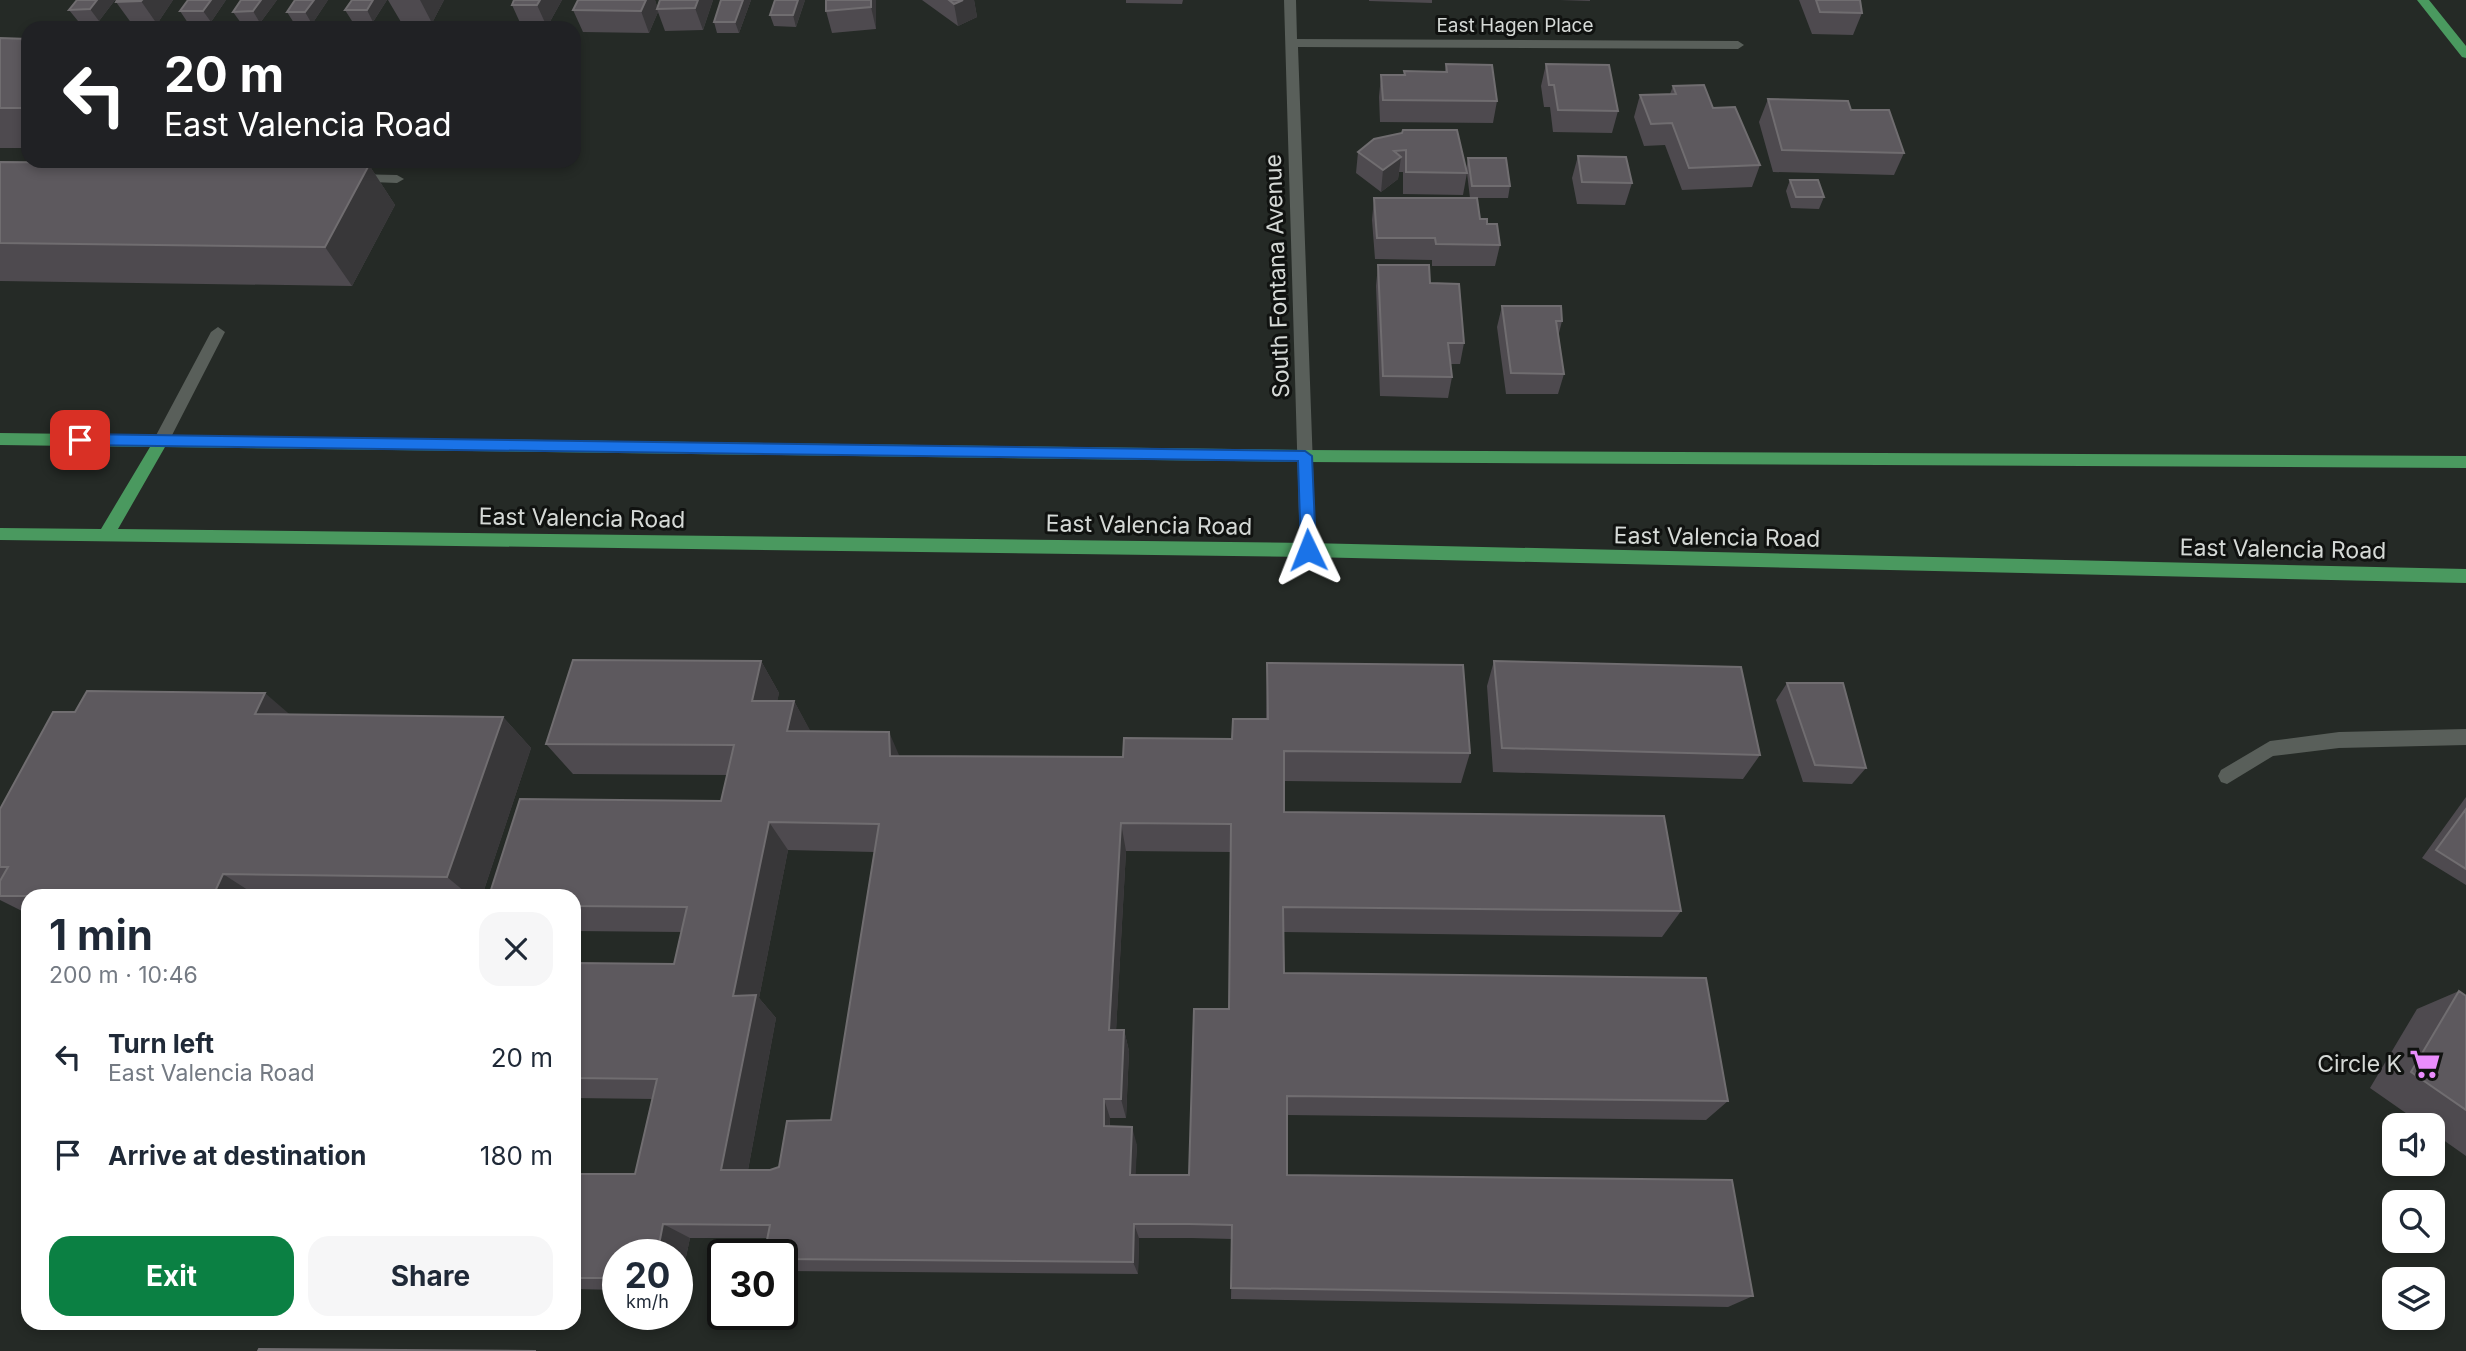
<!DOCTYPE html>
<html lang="en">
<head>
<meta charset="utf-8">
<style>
	:root { --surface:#fff; --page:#f6f6f7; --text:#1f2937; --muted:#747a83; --accent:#0b8043 }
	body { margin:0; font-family:Inter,sans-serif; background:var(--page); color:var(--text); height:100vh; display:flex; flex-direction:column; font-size:26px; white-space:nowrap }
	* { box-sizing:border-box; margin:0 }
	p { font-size:23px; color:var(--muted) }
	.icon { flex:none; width:38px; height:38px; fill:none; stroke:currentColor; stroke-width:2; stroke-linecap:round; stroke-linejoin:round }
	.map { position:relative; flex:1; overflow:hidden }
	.side { position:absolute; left:21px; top:889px; width:560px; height:441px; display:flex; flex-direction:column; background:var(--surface); border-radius:21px; box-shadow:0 4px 10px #0003 }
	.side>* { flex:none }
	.banner { position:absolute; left:21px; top:21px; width:560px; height:147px; border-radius:21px; box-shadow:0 4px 10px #0003; background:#202124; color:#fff; overflow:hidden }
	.controls { position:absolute; left:2382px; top:1113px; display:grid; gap:14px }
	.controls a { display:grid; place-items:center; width:63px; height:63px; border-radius:14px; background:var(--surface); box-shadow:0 4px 10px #0003; font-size:35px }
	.speed { position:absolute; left:602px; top:1239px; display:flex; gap:14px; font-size:35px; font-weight:700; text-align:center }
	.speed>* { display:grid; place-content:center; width:91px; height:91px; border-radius:50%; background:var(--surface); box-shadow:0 4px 10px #0003; line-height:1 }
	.speed small { font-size:18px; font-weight:400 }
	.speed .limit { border:4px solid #111; border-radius:10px; background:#fff; color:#111 }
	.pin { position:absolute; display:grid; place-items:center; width:60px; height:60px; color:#fff; margin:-30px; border-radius:14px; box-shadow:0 4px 10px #0006 }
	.me { position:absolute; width:77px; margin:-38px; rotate:358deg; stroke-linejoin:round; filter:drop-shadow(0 0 5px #0008) }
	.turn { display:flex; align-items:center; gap:24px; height:147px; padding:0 28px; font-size:32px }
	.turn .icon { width:91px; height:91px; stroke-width:2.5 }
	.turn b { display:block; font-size:49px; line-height:60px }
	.round { display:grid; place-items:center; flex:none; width:74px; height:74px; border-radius:21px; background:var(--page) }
	.overview { display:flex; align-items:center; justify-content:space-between; height:119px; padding:0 28px }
	h1 { font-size:42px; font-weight:700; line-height:52px }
	.action { display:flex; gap:14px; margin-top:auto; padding:14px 28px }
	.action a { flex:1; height:80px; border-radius:21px; background:var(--accent); color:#fff; font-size:28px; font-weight:700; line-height:80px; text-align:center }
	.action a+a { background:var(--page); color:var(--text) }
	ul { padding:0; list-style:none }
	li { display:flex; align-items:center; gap:21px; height:98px; padding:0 28px }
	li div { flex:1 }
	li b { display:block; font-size:26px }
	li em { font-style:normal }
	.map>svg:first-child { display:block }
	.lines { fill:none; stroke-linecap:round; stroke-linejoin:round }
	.service { fill:#595f5a; fill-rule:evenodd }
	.minor { fill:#595f5a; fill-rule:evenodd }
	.primary { fill:#4a995f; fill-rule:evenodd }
	.wall { fill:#4e4a4f; fill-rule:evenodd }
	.shaded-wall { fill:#383739 }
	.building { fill:#5d595e; stroke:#706d70; stroke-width:2; fill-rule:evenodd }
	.route { fill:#1a73e8; stroke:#114b97; stroke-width:2 }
	.labels { text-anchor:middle; stroke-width:6; stroke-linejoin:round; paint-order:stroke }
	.far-street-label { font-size:19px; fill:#d5d9d6; stroke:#101210 }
	.street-label { font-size:23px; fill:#d5d9d6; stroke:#101210 }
	.poi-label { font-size:23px; fill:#d5d9d6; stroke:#101210; text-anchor:end }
</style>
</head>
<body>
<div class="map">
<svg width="2466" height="1351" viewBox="0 0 2466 1351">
	<rect width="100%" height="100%" fill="#252a26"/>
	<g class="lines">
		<!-- service -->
		<path class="service" d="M353 174 397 175 404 179 397 183 348 181 346 178Z
			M218 327 225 332 169 441 161 447 155 445 153 441 211 332Z
			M2466 729V745L2339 748 2273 756 2227 784 2221 782 2218 776 2221 770 2270 741 2339 732Z"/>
		<!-- minor -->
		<path class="minor" d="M1284 0H1296L1297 39 1738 41 1744 45 1738 49 1298 47 1316 550 1314 555H1302L1300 550Z"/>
		<!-- primary -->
		<path class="primary" d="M2417 0H2429L2466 46V58L2462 57Z
			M0 433 1305 450 2466 456V468L1305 462 165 447 118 529 1308 543 2466 569V583L1308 557 0 540V528L101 529 150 447 0 445Z"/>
	</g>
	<!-- wall -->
	<path class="wall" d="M77 0H115L99 21H78L69 10Z
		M117 0H173L157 24H132L116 2Z
		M226 0 211 22 188 23 180 11Z
		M277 0 260 23H241L233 12Z
		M328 0 312 24 294 23 287 12Z
		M352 0H387L373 22 352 21 345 10Z
		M388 0H444L432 23 401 22Z
		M562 0 547 27H522L512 5Z
		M578 0H655L657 7 660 0H713L703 30 665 31 658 12 649 33 583 32 573 10Z
		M721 0H751L739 33H717L714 22Z
		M805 0 796 27 774 26 770 15Z
		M826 0H876V29L832 33 826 11Z
		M922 0H974L977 17 958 26Z
		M1126 0H1183L1182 4 1126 3Z
		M1369 0H1432V3L1369 1Z
		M1560 0H1590V1Z
		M1799 0H1860L1862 13 1853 35 1812 34Z
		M0 38 28 39V148H0Z
		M1446 64 1497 101 1493 123 1380 122 1379 97 1381 75H1404V71L1445 72Z
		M1546 64 1618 111 1612 133 1553 132 1550 107H1544L1541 86Z
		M1673 86 1713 108 1760 165 1752 187 1682 190 1665 145 1644 146 1634 117 1640 95 1670 94Z
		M1768 99 1851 110 1904 153 1894 175 1773 172 1759 122Z
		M1374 139 1466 170 1468 158 1510 186 1508 198H1470L1467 173 1463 195 1403 194V172H1399L1398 179 1381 192 1356 173 1358 152Z
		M1578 156 1632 183 1625 205 1577 204 1572 178Z
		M0 162 369 165 395 205 352 286 0 281Z
		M1790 180 1824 197 1819 209 1791 208 1786 191Z
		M1374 198 1480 219 1487 224 1500 245 1495 266H1432V260L1375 259 1372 220Z
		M1378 265 1430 283 1464 343 1460 364H1450L1452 377 1448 398 1380 396 1376 286Z
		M1502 306 1562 321 1558 337 1564 374 1558 394H1506L1497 327Z
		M761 661 779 693 777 701H794L810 731 900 756 1123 757 1232 739 1266 719 1267 663 1470 753 1461 783 1284 781V812L1681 911 1662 937 1283 932 1284 973 1728 1101 1706 1120 1287 1115V1175L1753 1296 1728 1307 1231 1299 1232 1239 1191 1238H1139L1138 1274 786 1271 782 1269V1255L767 1238H690L679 1290H677V1255H618V1290L574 1289V1174H635L653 1099 574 1098V963L674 964 681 932 574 931V896L721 801 727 775 573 774 546 744ZM788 850 874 852 831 1120 779 1167 770 1170H748L776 1018 759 998ZM1126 851 1231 852 1229 1009 1189 1175H1135L1137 1145 1110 1126V1118H1126L1129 1051 1124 1030H1116Z
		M1494 661 1760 755 1743 779 1493 772 1487 686Z
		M1787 683 1866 768 1852 784 1803 782 1776 700Z
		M290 715 503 717 531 748 482 896H28V914L0 900V809Z
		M2466 797V885L2422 858Z
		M2459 991 2466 996V1156L2432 1132V1125H2423L2370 1088 2417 1009Z"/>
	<!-- shaded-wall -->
	<path class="shaded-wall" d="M97 0H115L99 21 90 9Z
		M142 0H173L157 24 141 1Z
		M211 0H226L211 22 203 11Z
		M261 0H277L260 23 253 11Z
		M314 0H328L312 24 305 12Z
		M373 0H387L373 22 367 10Z
		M420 0H444L432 23Z
		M540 0H562L547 27 537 5Z
		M646 0H655L658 9H657L658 12 649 33 641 11Z
		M698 0H713L703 30 695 8Z
		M743 0H751L739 33 735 22Z
		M798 0H805L796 27 793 15Z
		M871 0H876V29L871 7Z
		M963 0H974L977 17 958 26 954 4Z
		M1401 157 1398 179 1381 192 1383 170Z
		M369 165 395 205 352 286 325 247Z
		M761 661 779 693 771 732 752 701Z
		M265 693 302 725 255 714Z
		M794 701 811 732 787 731Z
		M503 717 531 748 482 896H470L447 877Z
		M889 732 902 762 890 756Z
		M769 822 788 850 759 998 776 1018 745 1186 721 1170 733 996Z
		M1121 823 1126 851 1115 1051 1109 1030Z
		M223 874 257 896H213Z
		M1124 1030 1129 1051 1126 1118 1121 1099Z
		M1104 1099 1110 1118 1109 1144 1104 1126Z
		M1132 1127 1137 1145 1135 1191 1130 1175Z
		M663 1224 690 1238 679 1290 677 1289V1255H657Z
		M1134 1224 1139 1238 1138 1274 1133 1262Z"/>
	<!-- building -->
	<path class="building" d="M77 0H97L90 9 69 10Z
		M117 0H142L141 1 116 2Z
		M188 0H211L203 11H180Z
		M241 0H261L253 11 233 12Z
		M295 0H314L305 12H287Z
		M352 0H373L367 10H345Z
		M514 0H540L537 5H512Z
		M578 0H646L641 11 573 10Z
		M660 0H698L695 8 657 9Z
		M721 0H743L735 22H714Z
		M775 0H798L793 15H770Z
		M826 0H871V7L826 11Z
		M949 0H963L954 4Z
		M1816 0H1860L1862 13 1820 12Z
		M0 38 28 39V108H0Z
		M1446 64 1492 65 1497 101 1383 100 1381 75H1405L1404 71 1447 72Z
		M1546 64 1609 65 1618 111 1558 110 1554 85H1549Z
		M1704 85 1713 108 1735 107 1760 165 1689 168 1672 123 1651 124 1640 95 1676 94 1673 86Z
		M1768 99 1848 101 1851 110H1889L1904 153 1782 150Z
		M1403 130H1457L1467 173 1406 172V150L1394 151 1401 157 1383 170 1358 152 1374 139 1402 133Z
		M1578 156 1626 157 1632 183 1582 182Z
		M1468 158H1506L1510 186H1472Z
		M0 162 369 165 325 247 0 243Z
		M1790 180H1818L1824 197H1796Z
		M1374 198H1477L1480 219H1487V224H1497L1500 245 1436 244 1435 238H1377Z
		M1378 265H1429L1430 283 1459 284 1464 343H1448L1452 377 1383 376Z
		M1502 306H1561L1562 321H1556L1564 374 1511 373Z
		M573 660 761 661 752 701H794L787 731 889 732 890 756 1123 757 1124 738 1232 739 1233 719H1268L1267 663 1463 665 1470 753 1284 751V812L1664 816 1681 911 1283 907 1284 973 1706 978 1728 1101 1287 1096V1175L1732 1180 1753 1296 1231 1288 1232 1225 1189 1224H1134L1133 1262 782 1259V1255H764L770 1225 663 1224 657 1255H618V1278H574V1174H635L657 1079 574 1078V963L674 964 687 907 574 906V896H489L520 799 721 801 734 745 546 744ZM769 822 879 824 831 1120 787 1121 779 1167 770 1170H721L756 995 733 996ZM1121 823 1231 824 1229 1009H1194L1189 1175H1130L1132 1127 1104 1126V1099H1121L1124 1030H1109Z
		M1494 661 1741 667 1760 755 1502 748Z
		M1787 683H1843L1866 768 1815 765Z
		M87 691 265 693 255 714 503 717 447 877 223 874 213 896H0V881L8 867H0V809L53 712H75Z
		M2466 809V869L2436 850Z
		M2459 991 2466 996V1110L2411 1072Z
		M259 1349 536 1351H258Z"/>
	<!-- route -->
	<path class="route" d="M80 434 1305 451 1312 456 1316 550 1308 556 1301 550 1298 461 80 445 73 440Z"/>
	<!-- icons -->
	<defs>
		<g id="supermarket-bare" transform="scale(2.415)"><path d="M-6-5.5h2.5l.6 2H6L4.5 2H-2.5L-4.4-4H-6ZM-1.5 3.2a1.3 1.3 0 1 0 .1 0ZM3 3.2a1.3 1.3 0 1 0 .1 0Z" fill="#ea8dfd" stroke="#101210" stroke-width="2.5" paint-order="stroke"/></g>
	</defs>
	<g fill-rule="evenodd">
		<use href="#supermarket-bare" x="2425" y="1064"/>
	</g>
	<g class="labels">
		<!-- far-street labels -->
		<g class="far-street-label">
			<text x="1515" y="32">East Hagen Place</text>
		</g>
		<!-- street labels -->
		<g class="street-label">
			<text transform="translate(1277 276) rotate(-92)" y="8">South Fontana Avenue</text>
			<text transform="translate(582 518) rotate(1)" y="8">East Valencia Road</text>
			<text transform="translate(1149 525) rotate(1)" y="8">East Valencia Road</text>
			<text transform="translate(1717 537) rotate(1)" y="8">East Valencia Road</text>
			<text transform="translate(2283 549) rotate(1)" y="8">East Valencia Road</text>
		</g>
		<!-- poi labels -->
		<g class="poi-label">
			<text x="2402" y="1072">Circle K</text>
		</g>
	</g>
</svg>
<div class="controls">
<a><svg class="icon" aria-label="sound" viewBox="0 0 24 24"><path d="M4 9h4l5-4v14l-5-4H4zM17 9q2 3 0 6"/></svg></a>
<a><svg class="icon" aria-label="search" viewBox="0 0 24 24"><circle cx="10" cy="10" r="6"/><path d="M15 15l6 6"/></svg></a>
<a><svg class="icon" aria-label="layers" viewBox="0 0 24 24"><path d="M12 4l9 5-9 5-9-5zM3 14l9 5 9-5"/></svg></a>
</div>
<div class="speed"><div>20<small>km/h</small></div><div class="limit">30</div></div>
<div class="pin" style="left:80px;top:440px;background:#d93025"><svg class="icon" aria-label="arrive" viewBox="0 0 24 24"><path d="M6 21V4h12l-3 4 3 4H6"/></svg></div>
<svg class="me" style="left:1308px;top:550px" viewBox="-20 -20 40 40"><path d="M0-17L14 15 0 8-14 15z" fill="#1a73e8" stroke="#fff" stroke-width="4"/></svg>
<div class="banner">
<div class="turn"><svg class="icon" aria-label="left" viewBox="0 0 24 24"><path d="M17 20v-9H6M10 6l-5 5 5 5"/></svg><div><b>20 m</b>East Valencia Road</div></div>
</div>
<section class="side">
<div class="overview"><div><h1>1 min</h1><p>200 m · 10:46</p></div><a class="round"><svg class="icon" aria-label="close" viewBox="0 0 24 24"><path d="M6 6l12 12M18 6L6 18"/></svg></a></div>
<ul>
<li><svg class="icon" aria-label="left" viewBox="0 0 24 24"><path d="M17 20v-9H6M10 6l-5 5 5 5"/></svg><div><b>Turn left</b><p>East Valencia Road</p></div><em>20 m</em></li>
<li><svg class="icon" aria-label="arrive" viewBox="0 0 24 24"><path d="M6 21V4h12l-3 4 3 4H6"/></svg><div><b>Arrive at destination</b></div><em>180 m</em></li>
</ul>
<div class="action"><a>Exit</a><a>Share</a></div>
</section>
</div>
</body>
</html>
